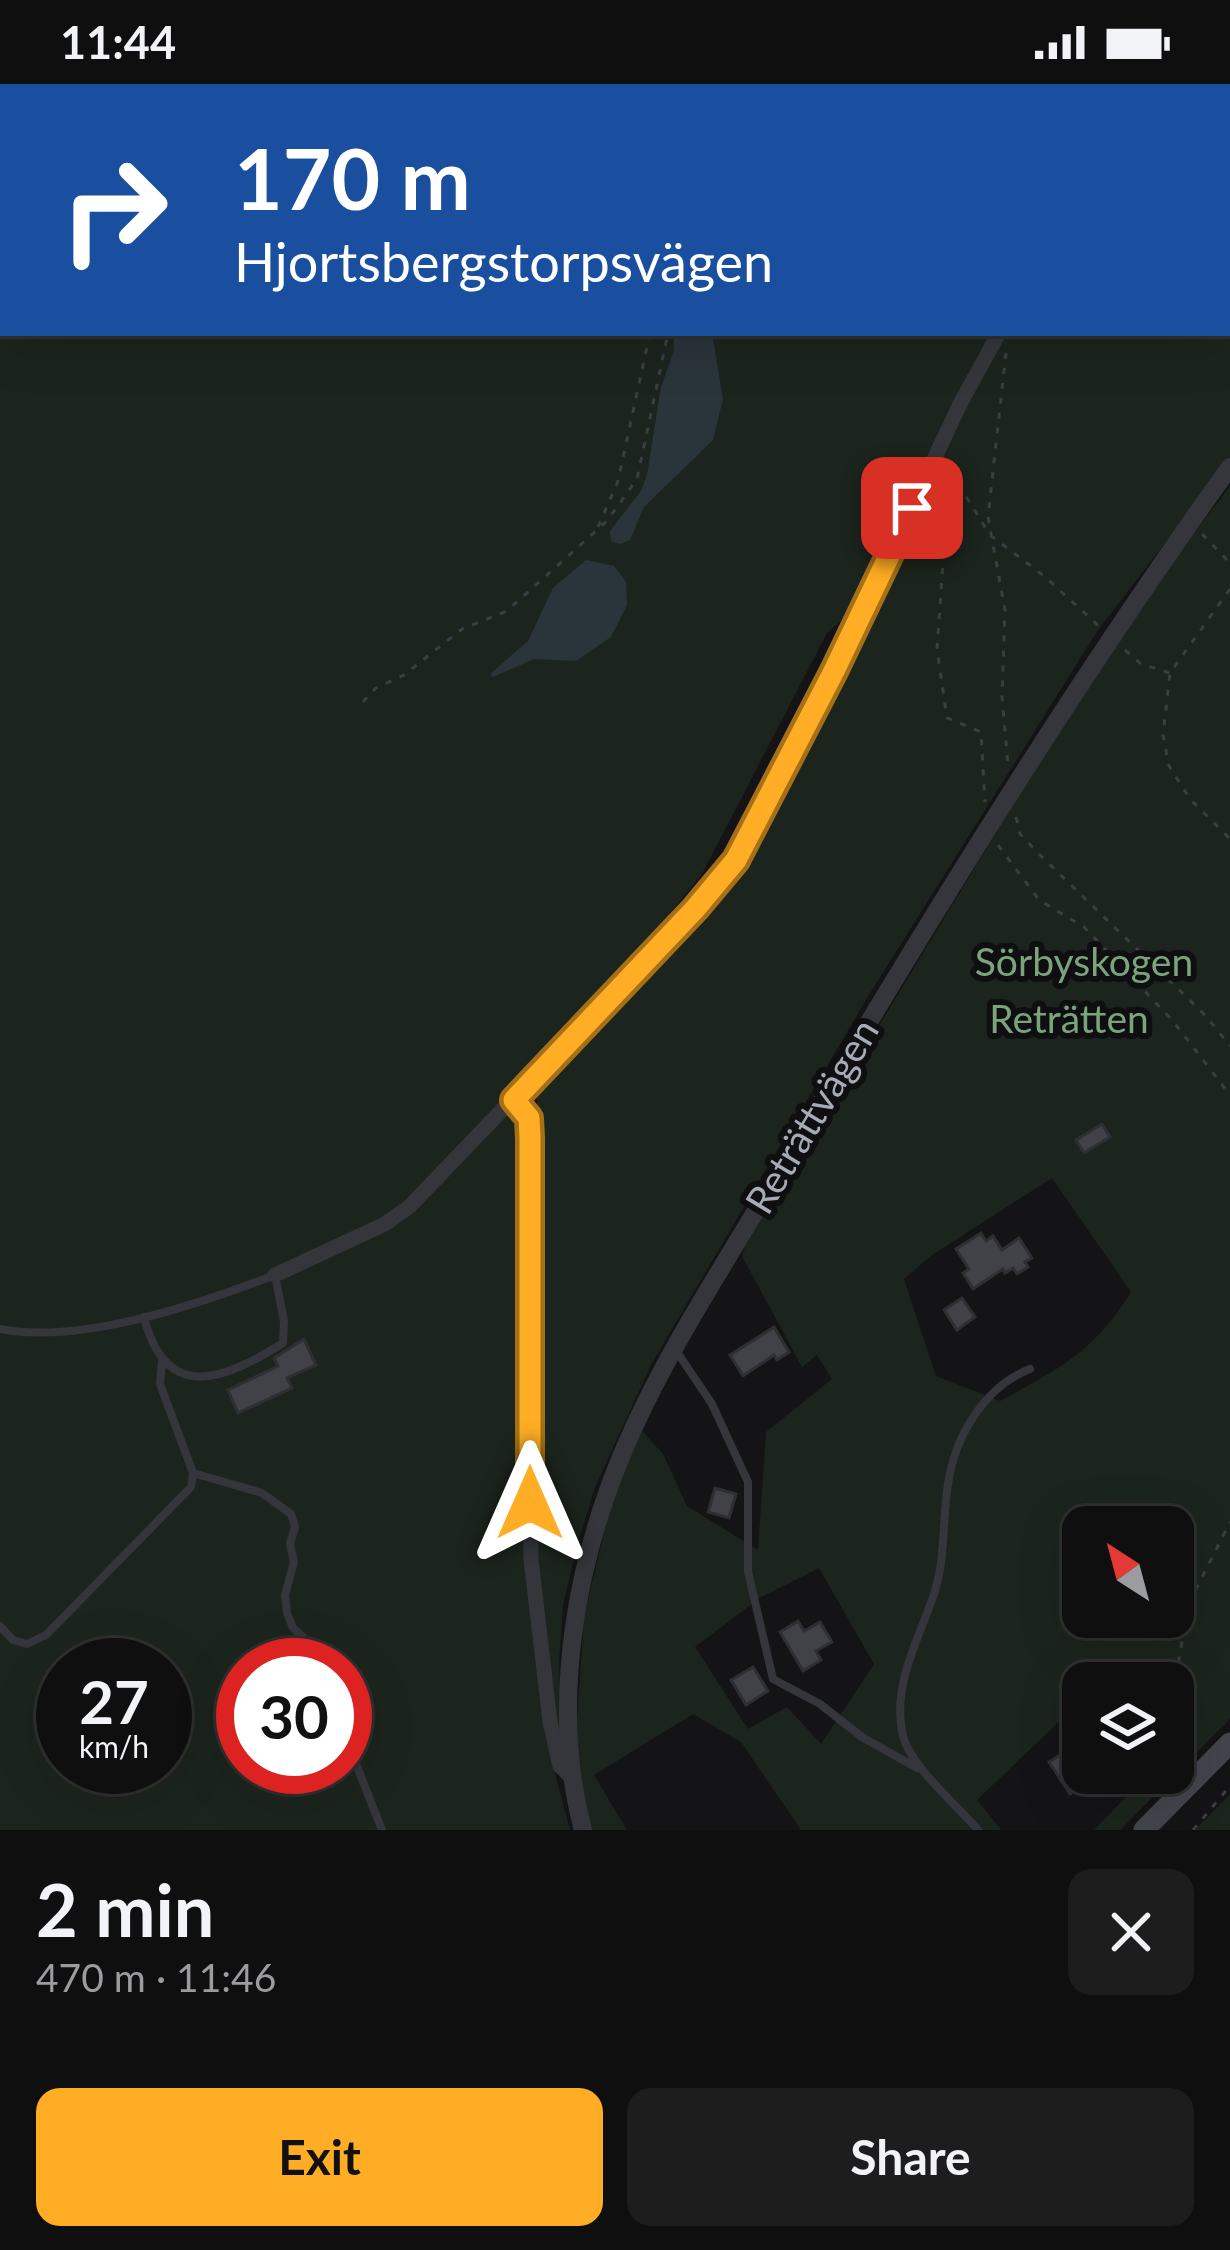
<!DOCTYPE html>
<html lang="en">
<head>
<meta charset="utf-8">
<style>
	:root { --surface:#0f0f10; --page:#1d1d1e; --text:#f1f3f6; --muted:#9b9c9f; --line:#2f2f30; --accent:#fead24 }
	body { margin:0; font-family:Lato,sans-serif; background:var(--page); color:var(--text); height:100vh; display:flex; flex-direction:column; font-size:45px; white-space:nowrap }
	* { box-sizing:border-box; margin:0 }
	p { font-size:39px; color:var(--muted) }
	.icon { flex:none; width:66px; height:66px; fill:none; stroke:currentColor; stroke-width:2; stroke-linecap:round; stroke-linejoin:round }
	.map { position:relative; height:1746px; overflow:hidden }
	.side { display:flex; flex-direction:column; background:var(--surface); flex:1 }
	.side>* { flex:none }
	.banner { position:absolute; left:0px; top:0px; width:1230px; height:252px; box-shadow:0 12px 48px #0002,0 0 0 3px var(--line); background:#1a4fa0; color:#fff; overflow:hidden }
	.needle { width:78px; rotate:324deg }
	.fabs { position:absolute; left:1062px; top:1422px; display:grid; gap:24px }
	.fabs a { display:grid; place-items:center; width:132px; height:132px; border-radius:24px; background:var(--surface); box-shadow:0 12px 48px #0002,0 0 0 3px var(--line); font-size:60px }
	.speed { position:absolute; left:36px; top:1554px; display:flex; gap:24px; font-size:60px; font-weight:700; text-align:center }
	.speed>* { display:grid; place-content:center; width:156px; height:156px; border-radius:50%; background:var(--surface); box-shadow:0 12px 48px #0002,0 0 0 3px var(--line); line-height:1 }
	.speed small { font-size:30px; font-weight:400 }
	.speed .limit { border:18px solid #d22; background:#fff; color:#111 }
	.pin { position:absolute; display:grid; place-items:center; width:102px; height:102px; color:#fff; margin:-51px; border-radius:24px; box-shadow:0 6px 18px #0006 }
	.me { position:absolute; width:132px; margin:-66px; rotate:0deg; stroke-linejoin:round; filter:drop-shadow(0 0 9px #0008) }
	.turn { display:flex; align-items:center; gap:42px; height:252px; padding:0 36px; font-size:54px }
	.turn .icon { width:156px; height:156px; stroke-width:2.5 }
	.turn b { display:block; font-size:84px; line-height:102px }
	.round { display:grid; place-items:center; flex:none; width:126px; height:126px; border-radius:24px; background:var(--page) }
	.head { display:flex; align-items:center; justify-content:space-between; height:204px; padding:0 36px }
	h1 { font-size:72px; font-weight:700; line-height:90px }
	.cta { display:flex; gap:24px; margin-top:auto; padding:24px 36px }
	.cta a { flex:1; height:138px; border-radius:24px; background:var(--accent); color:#111; font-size:48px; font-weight:700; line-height:138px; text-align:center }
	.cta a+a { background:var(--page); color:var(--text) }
	.status { display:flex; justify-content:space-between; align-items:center; height:84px; padding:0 60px; background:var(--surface); direction:ltr }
	.status svg { height:33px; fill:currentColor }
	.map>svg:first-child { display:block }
	.green { fill:#1c251d; fill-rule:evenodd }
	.water { fill:#2a343b }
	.building { fill:#404247; stroke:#2e2e33; stroke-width:3 }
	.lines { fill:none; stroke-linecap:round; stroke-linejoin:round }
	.path { stroke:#3b3e43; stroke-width:3; stroke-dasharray:6 9; stroke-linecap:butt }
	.service { stroke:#35363c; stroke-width:8 }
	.minor { stroke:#35363c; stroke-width:15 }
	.tertiary { stroke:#35363c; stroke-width:18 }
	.secondary { stroke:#43454c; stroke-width:21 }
	.route-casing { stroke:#a57017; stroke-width:30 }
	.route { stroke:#fead24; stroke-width:21 }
	.labels { text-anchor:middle; stroke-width:12; stroke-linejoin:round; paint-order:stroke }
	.park-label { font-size:39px; fill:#7ba47c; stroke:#0f0f11 }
	.street-label { font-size:39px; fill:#a5acb8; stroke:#0f0f11 }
</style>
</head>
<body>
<div class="status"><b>11:44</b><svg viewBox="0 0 49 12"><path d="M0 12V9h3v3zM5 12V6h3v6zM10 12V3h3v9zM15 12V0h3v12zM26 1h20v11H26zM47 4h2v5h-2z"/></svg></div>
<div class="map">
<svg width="1230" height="1746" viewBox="0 0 1230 1746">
	<rect width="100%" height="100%" fill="#141416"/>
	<!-- green -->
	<path class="green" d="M198 0H602L606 3H195Z
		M884 0H1230V50L1227 52V3Z
		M1230 63V375L1098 546 867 914 652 1279 595 1403 577 1462 563 1521 559 1578 562 1668 537 1566 545 1651 570 1746H0V106L3 249H1227ZM883 509 738 779 665 869 537 1003V1069L532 997 702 790 827 549 866 515ZM63 1581H165V1683H63ZM243 1581H345V1683H243Z
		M1230 402V1635L1120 1746H1094L1126 1713 1108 1689H1173V1599H1083V1656L1064 1633 977 1716 1001 1746H801L741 1658 693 1630 594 1691 627 1746H587L574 1682 584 1533 613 1411 642 1347 663 1370 687 1422 758 1466 766 1348 832 1295 817 1271 802 1283 742 1172 746 1161 1113 556ZM1052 1094 1131 1208C1093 1269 1060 1284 1000 1317L936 1292 904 1195 932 1171ZM1083 1443H1173V1533H1083ZM819 1484 874 1580 821 1660 787 1623 748 1645 695 1563 761 1513Z
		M1230 1710V1746H1195Z"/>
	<!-- water -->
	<path class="water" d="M674 249H712L723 315 713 356 644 423 630 456 620 460 611 457 610 447 641 407 647 391 661 303 674 266Z
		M586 476 614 482 626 498 627 521 611 553 576 577 534 575 493 593 490 590 528 557 553 504Z"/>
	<!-- building -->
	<path class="building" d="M1102 1040 1110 1053 1084 1069 1076 1056Z
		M981 1149 986 1157 993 1152 1002 1166 1019 1154 1032 1174 1025 1178 1028 1183 1017 1190 1013 1184 1005 1189 1003 1185 973 1205 963 1189 969 1185 956 1165Z
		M962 1214 975 1233 957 1246 944 1226Z
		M774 1243 789 1268 777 1276 774 1271 743 1292 730 1271Z
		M304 1255 316 1281 287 1294 292 1304 238 1329 228 1306 278 1282 274 1274Z
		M715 1404 736 1410 729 1434 708 1428Z
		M798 1537 804 1547 820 1538 832 1558 816 1567 821 1576 803 1587 780 1548Z
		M753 1583 768 1607 746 1621 731 1596Z
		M1074 1662 1081 1672 1073 1677 1087 1699 1070 1710 1049 1678Z"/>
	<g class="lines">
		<!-- path -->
		<path class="path" d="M920 0 921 3
			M21 3 24 0
			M947 3 953 0
			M0 46 3 48
			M0 96 3 98
			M1006 269 988 433 1005 526 1002 612 1008 682
			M946 391 962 406 990 451 1044 492 1100 543
			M937 410 945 449 937 565 947 634 981 648 985 718
			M598 443 618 397 650 249
			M1202 450 1230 479
			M1230 505 1170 589 1163 651 1169 682 1190 715 1230 755
			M1125 566 1141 580 1170 589
			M363 618 376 604 404 591 462 545 507 527 607 437 637 395 668 249
			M1016 733 1020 750 1039 770 1206 932 1230 962
			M998 761 1039 816 1084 843 1173 937 1230 1011
			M1173 1608 1189 1519 1230 1438
			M1159 1706V1689
			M1193 1746 1230 1702"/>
		<!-- service -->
		<path class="service" d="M0 1245C80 1261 199 1220 275 1191L284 1237 283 1259C224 1296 166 1320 144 1233
			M677 1268 712 1320 748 1398V1488L773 1595 820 1620 862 1653 917 1684
			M193 1389 262 1409 291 1430 295 1443 290 1460 294 1478 285 1511 287 1529 293 1544 334 1581
			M0 1542 13 1556 27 1560 46 1551 191 1403 193 1389 160 1300 162 1278
			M345 1605 356 1680 382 1746
			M978 1746C957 1721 911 1683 903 1652 891 1602 919 1555 934 1510 946 1473 942 1437 948 1400 955 1352 985 1302 1030 1285"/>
		<!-- minor -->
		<path class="minor" d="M865 0 873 3
			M175 3 178 0
			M0 9 3 12
			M1227 59 1230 57
			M0 75 3 78
			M514 1016 529 1034 530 1054 531 1475 550 1638 560 1682 572 1694
			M275 1191 385 1140 410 1122 670 851 736 775 834 587 961 318 999 249"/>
		<!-- tertiary -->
		<path class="tertiary" d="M583 1746C555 1642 569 1525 602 1424 642 1300 724 1183 789 1072 928 837 1071 604 1230 383"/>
		<!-- secondary -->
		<path class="secondary" d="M1144 1746 1230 1659"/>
	</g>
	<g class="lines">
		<!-- route casing -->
		<g class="route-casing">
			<path id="route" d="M530 1419V1054L529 1034 514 1016 695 825 736 776 834 587 912 424"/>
		</g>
		<!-- route -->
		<use href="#route" class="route"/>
	</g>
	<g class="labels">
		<!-- park labels -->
		<g class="park-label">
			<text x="1084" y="892">Sörbyskogen</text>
			<text x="1069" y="949">Reträtten</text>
		</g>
		<!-- street labels -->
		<g class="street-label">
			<text transform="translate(812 1032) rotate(-59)" y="14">Reträttvägen</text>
		</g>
	</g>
</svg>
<div class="fabs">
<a><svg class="needle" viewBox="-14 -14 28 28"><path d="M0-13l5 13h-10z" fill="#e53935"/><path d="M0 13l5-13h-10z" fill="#9b9c9f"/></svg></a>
<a><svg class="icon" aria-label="layers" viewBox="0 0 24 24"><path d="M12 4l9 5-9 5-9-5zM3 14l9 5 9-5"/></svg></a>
</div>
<div class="speed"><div>27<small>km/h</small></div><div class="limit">30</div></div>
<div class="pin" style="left:912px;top:424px;background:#d93025"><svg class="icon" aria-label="arrive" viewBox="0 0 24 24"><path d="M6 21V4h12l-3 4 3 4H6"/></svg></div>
<svg class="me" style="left:530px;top:1419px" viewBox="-20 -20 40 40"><path d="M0-17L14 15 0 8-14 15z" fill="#fead24" stroke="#fff" stroke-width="4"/></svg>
<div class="banner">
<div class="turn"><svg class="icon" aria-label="right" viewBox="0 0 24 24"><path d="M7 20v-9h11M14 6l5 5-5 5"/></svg><div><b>170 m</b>Hjortsbergstorpsvägen</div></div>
</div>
</div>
<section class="side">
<div class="head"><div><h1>2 min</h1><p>470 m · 11:46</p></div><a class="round"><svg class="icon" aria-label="close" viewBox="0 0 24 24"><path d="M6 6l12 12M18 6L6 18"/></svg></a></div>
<div class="cta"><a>Exit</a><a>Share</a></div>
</section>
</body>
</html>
